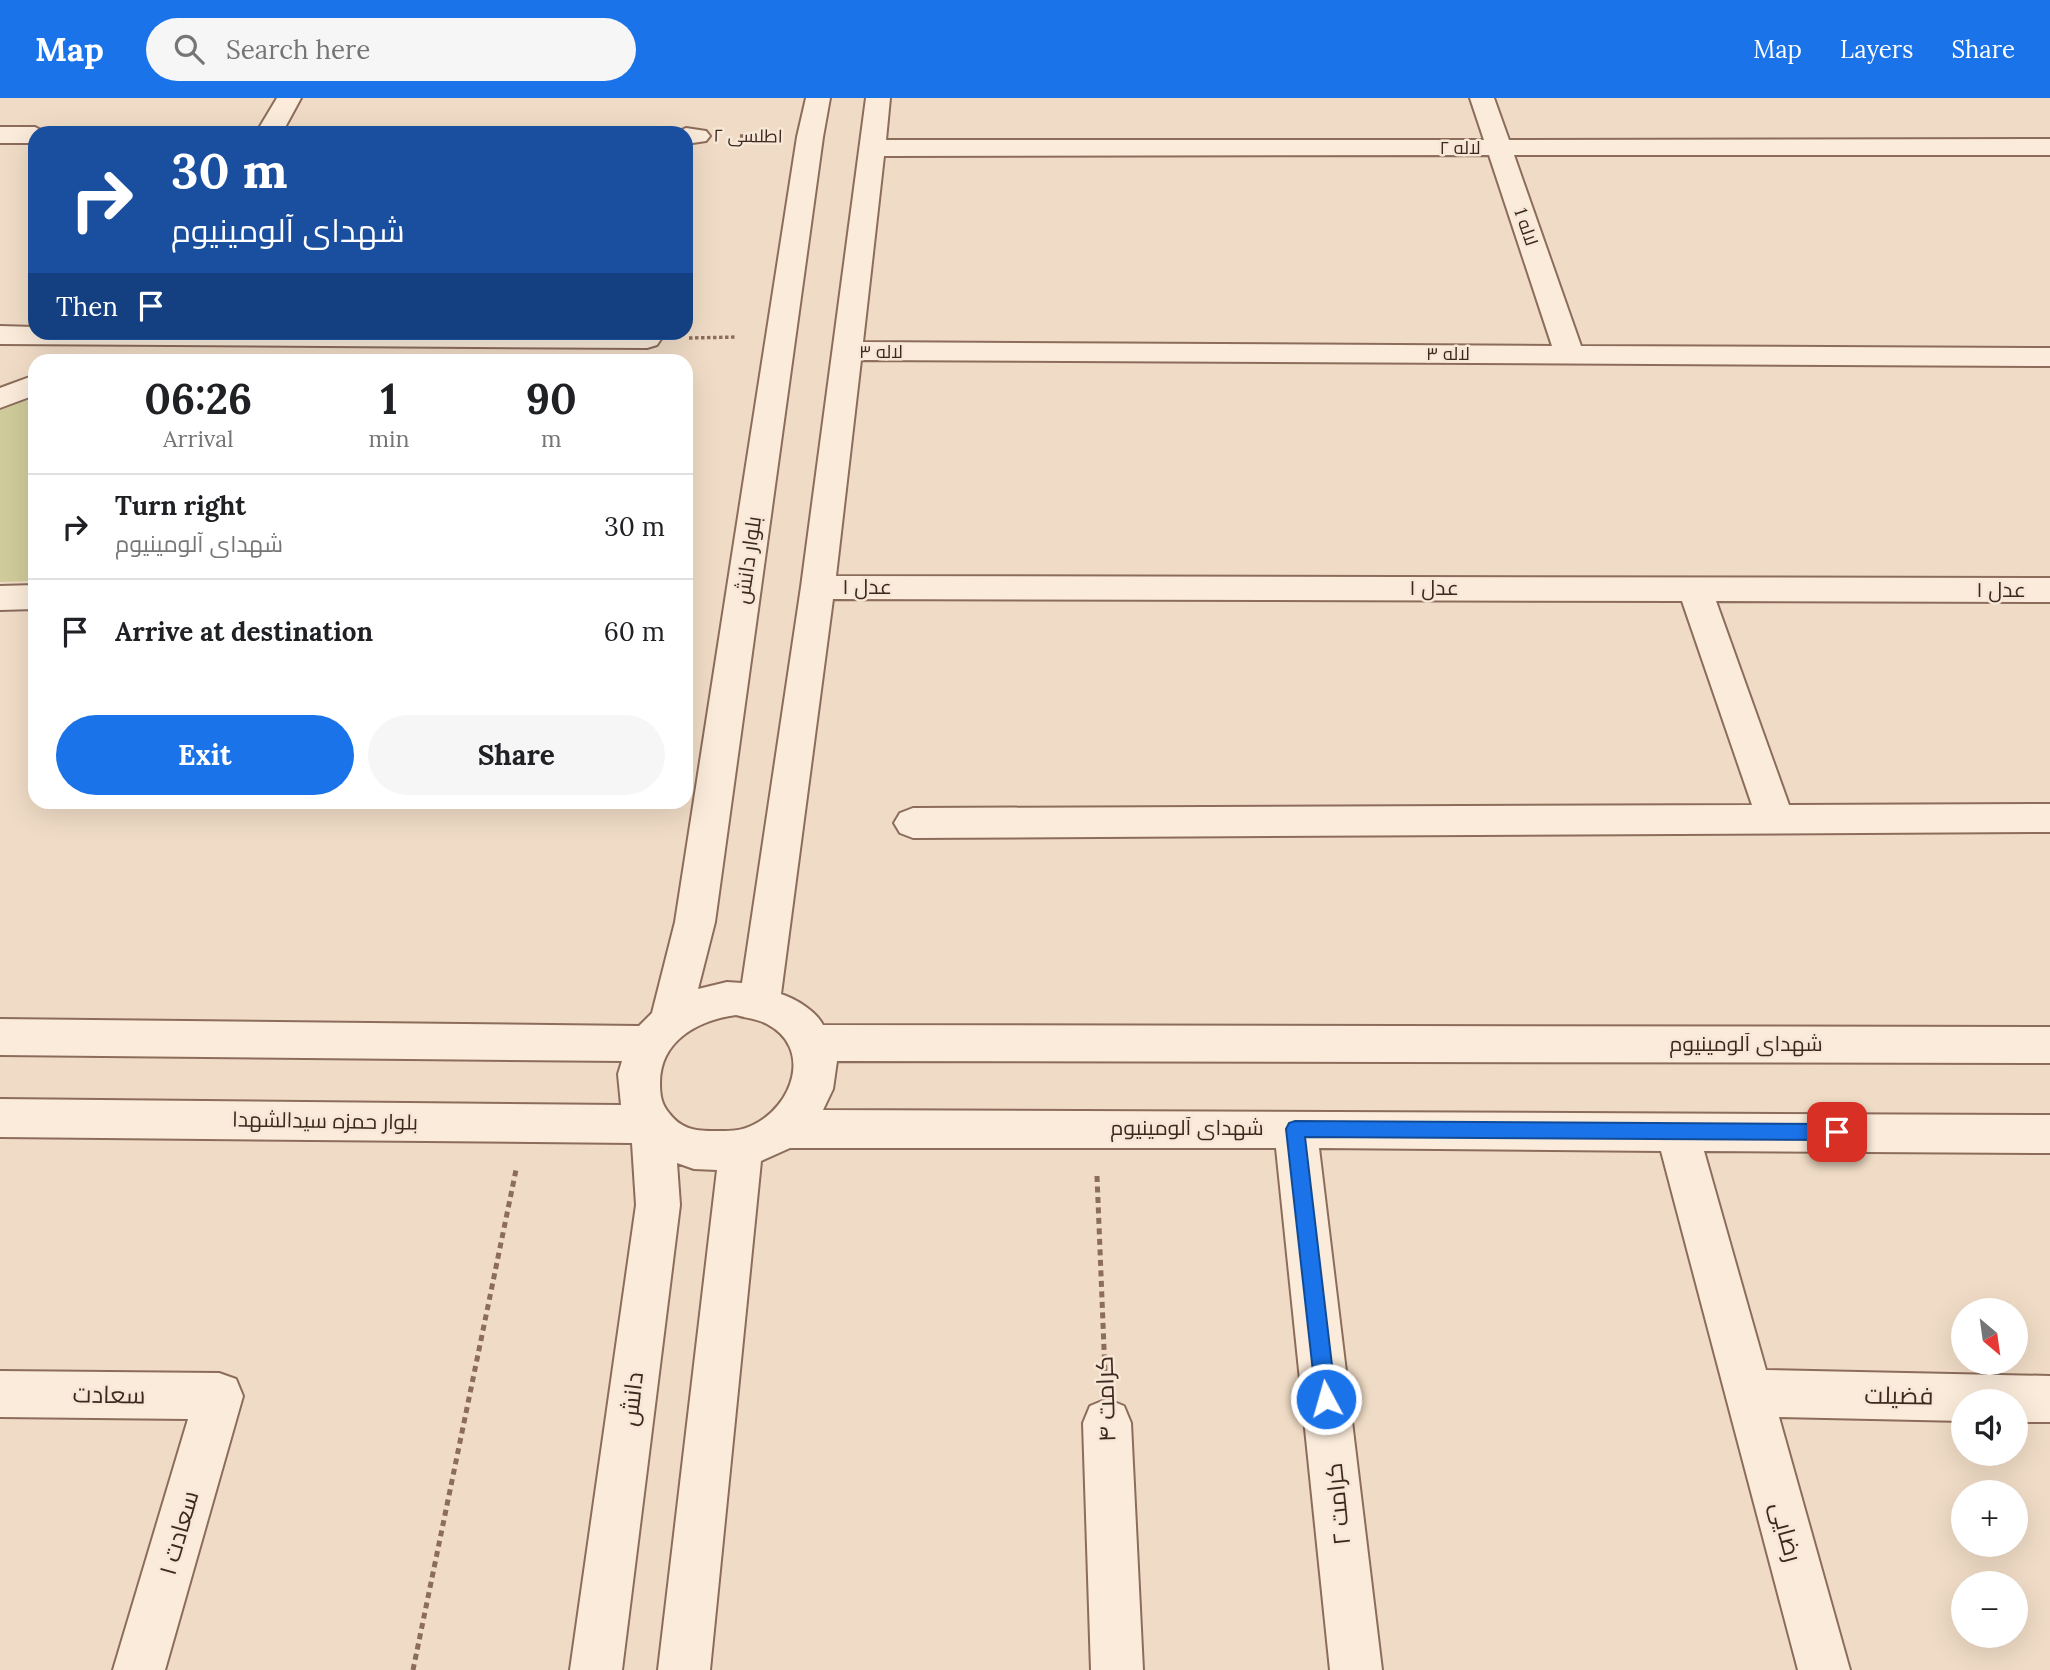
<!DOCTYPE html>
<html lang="en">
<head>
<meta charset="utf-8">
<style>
	:root { --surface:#fff; --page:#f6f6f6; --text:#202124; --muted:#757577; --line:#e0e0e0; --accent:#1a73e8 }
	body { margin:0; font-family:Lora,Cairo,serif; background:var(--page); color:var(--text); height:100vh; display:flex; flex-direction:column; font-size:26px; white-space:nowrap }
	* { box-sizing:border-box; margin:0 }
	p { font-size:23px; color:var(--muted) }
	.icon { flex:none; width:38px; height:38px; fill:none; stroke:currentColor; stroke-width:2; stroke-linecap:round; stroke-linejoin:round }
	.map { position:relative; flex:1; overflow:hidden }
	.drawer { position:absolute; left:28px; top:256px; width:665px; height:455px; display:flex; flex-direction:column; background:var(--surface); border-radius:21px; box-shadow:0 7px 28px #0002 }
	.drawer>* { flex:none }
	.banner { position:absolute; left:28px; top:28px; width:665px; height:214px; border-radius:21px; box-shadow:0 7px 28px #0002; background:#1a4fa0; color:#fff; overflow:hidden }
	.needle { width:46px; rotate:151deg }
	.fabs { position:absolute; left:1951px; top:1200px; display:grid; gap:14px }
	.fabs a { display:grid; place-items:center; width:77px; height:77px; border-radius:50%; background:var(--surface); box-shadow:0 7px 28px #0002; font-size:35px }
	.pin { position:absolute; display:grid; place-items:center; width:60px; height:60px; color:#fff; margin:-30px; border-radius:14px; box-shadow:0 4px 10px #0006 }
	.me { position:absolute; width:77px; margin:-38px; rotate:354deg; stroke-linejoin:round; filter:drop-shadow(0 0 5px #0008) }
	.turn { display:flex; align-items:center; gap:24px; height:147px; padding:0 28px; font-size:32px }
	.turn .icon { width:91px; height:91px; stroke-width:2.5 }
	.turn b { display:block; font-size:49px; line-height:60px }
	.then { display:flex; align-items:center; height:66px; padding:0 28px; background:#0003; gap:14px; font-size:26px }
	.eta { display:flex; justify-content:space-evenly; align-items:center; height:119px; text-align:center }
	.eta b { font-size:42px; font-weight:700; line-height:49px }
	.button { display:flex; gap:14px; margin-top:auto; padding:14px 28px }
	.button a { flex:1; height:80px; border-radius:42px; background:var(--accent); color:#fff; font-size:28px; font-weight:700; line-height:80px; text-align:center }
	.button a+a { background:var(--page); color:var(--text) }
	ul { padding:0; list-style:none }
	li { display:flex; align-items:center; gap:21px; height:105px; padding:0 28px; border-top:2px solid var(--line) }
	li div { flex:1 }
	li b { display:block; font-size:26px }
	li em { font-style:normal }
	header { display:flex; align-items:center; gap:42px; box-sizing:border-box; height:98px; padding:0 35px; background:var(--accent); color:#fff }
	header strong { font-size:33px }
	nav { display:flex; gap:38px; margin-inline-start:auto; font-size:24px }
	.search { width:490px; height:63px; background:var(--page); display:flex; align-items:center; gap:18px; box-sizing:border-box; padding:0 24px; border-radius:38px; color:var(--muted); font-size:26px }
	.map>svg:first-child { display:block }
	.green { fill:#cfcb9a }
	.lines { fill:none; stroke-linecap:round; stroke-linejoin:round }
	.minor-casing { stroke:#8c6c5b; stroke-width:4 }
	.path-far1 { stroke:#8c6c5b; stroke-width:3.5; stroke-dasharray:3.5 2.5; stroke-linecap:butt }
	.path { stroke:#8c6c5b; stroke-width:5; stroke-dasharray:6 4.5; stroke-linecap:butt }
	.minor { fill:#faebda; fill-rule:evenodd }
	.route { fill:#1a73e8; stroke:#114b97; stroke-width:2 }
	.labels { text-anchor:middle; stroke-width:5; stroke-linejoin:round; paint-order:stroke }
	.far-street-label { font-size:18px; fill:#3c281f; stroke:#f7e7d6 }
	.street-label { font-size:21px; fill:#3c281f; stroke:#f7e7d6 }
	.near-street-label { font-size:24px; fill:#3c281f; stroke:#f7e7d6 }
</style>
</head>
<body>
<header>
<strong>Map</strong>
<div class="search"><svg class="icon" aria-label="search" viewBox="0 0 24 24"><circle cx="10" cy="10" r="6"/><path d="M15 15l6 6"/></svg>Search here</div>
<nav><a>Map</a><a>Layers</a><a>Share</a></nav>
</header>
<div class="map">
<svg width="2050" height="1572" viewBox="0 0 2050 1572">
	<rect width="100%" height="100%" fill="#f0dcc6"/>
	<!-- green -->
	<path class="green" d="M35 297V483L0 484V312Z"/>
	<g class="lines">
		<!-- minor casing -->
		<g class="minor-casing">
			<path id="minor" d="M277 0H301L282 35H256Z
				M806 0H830L823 39 715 824 698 891 727 884 742 885 801 489 866 0H890L886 42H1484L1470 0H1494L1509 42 2050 41V57H1514L1581 248 2050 250V268L861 262 836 478 2050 480V504L1716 503 1789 707 2050 706V734L913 740 900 735 894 725 900 715 913 710 1752 707 1682 503 833 501 781 896C796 901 816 913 823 927L2050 929V965L837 963 833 991 823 1012 2050 1017V1055L1704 1053 1766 1272 2050 1278V1324H2016V1304H1964V1323L1779 1319 1850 1572H1798L1661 1053 1319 1050 1382 1572H1330L1276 1050H790L761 1063 710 1572H658L717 1072 694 1071 677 1065 680 1107 622 1572H570L636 1107 632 1045 0 1039V1001L621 1007 618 976 622 963 0 957V921L639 928 652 915 675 824 797 39ZM1489 57 1552 248 863 244 884 58ZM736 917C746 920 758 921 767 926 813 950 793 1008 753 1027 740 1034 726 1033 711 1033 694 1033 680 1030 669 1015 661 1006 660 996 660 985 660 942 699 922 736 917Z
				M0 29H35L46 35H35V45H0Z
				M686 30 706 33 710 38 706 43 686 46V35H675Z
				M0 228 35 229V234H656L661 241 657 247 647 250 0 246Z
				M35 277V297L0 310V290Z
				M35 487V511L0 512V488Z
				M0 1273 219 1275 236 1281 243 1298 165 1572H113L188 1321 0 1319Z
				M1107 1301 1124 1308 1131 1325 1143 1572H1091L1083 1325 1090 1308Z"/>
		</g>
		<!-- path-far1 -->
		<path class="path-far1" d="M740 38H770
			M689 240 737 239"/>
		<!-- path -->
		<path class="path" d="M1097 1078 1105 1275
			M413 1572 516 1072"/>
		<!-- minor -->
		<use href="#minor" class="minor"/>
	</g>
	<!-- route -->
	<path class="route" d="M1295 1023 1837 1026 1843 1029 1846 1034 1843 1040 1837 1042 1305 1039 1336 1301 1333 1308 1326 1311 1319 1308 1316 1301 1286 1031 1289 1025Z"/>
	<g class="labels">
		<!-- far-street labels -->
		<g class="far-street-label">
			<text transform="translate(748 38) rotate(1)" y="6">اطلسی ۲</text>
			<text x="1460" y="56">لاله ۲</text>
			<text transform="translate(1526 129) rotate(71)" y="6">لاله 1</text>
			<text x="881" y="260">لاله ۳</text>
			<text x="1448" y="262">لاله ۳</text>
		</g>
		<!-- street labels -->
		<g class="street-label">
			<text transform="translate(748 462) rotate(-82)" y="7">بلوار دانش</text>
			<text x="867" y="496">عدل ۱</text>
			<text x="1434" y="497">عدل ۱</text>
			<text x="2001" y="499">عدل ۱</text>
			<text x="1746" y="953">شهدای آلومینیوم</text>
			<text transform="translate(325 1023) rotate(1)" y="7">بلوار حمزه سیدالشهدا</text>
			<text x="1187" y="1037">شهدای آلومینیوم</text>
		</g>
		<!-- near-street labels -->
		<g class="near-street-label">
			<text transform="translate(109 1297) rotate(1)" y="8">سعادت</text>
			<text transform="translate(1899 1298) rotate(1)" y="8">فضیلت</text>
			<text transform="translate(632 1301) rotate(-83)" y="8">دانش</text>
			<text transform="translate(1106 1301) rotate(-92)" y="8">کرامت ۴</text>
			<text transform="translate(1338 1406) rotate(-96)" y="8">کرامت ۲</text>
			<text transform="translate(1786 1434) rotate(75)" y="8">رضایی</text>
			<text transform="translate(179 1435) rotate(-74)" y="8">سعادت ۱</text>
		</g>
	</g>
</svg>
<div class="fabs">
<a><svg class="needle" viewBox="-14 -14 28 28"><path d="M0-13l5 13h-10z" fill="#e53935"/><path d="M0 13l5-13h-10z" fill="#757577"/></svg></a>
<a><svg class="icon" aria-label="sound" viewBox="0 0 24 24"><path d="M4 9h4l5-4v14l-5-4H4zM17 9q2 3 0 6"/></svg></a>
<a>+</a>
<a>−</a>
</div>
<div class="pin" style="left:1837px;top:1034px;background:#d93025"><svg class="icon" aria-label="arrive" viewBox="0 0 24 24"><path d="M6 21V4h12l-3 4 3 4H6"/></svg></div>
<svg class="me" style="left:1326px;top:1301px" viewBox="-20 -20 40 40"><circle r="17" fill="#1a73e8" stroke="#fff" stroke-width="3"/><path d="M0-11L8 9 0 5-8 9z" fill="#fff"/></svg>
<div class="banner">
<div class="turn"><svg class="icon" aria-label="right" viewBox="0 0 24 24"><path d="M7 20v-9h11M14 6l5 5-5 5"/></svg><div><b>30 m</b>شهدای آلومینیوم</div></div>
<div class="then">Then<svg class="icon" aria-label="arrive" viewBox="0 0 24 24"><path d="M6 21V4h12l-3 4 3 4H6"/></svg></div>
</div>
<section class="drawer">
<div class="eta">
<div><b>06:26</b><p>Arrival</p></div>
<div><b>1</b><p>min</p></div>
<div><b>90</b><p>m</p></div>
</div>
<ul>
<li><svg class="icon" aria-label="right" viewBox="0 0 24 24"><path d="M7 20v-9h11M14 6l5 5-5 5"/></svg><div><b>Turn right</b><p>شهدای آلومینیوم</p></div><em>30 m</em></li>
<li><svg class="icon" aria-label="arrive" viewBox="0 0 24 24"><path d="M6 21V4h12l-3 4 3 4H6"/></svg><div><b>Arrive at destination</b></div><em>60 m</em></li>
</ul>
<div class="button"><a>Exit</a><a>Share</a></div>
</section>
</div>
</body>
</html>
